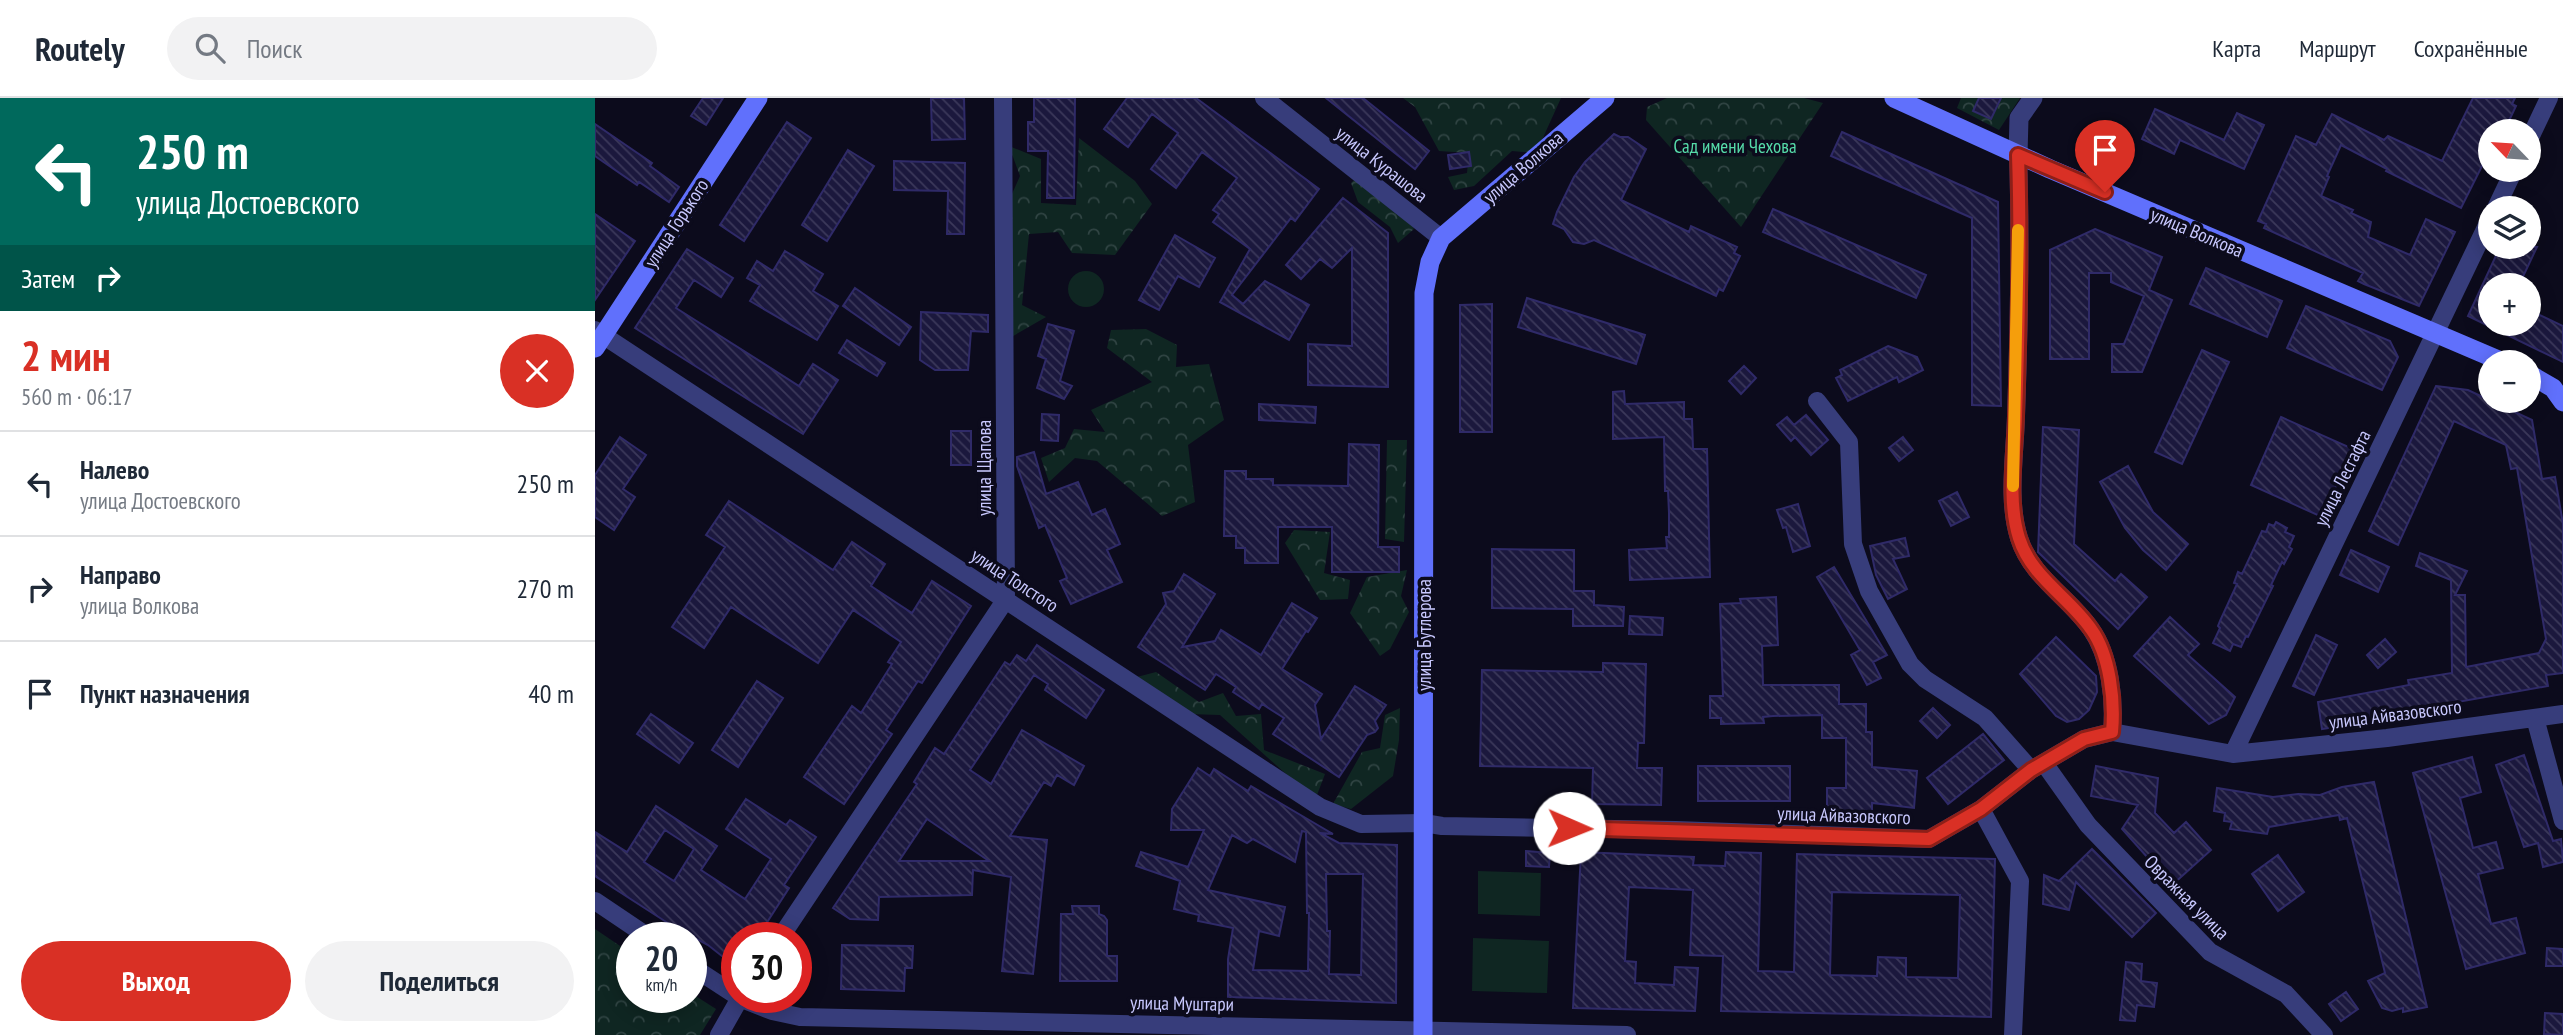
<!DOCTYPE html>
<html lang="ru">
<head>
<meta charset="utf-8">
<style>
	:root { --surface:#fff; --page:#f2f2f3; --text:#1f2937; --muted:#747a83; --line:#e0e1e3; --accent:#d93025 }
	body { margin:0; font-family:"PT Sans Narrow",sans-serif; background:var(--page); color:var(--text); height:100vh; display:flex; flex-direction:column; font-size:26px; white-space:nowrap }
	* { box-sizing:border-box; margin:0 }
	p { font-size:23px; color:var(--muted) }
	.icon { flex:none; width:38px; height:38px; fill:none; stroke:currentColor; stroke-width:2; stroke-linecap:round; stroke-linejoin:round }
	.map { position:relative; flex:1; overflow:hidden }
	.details { display:flex; flex-direction:column; background:var(--surface); width:595px }
	.details>* { flex:none }
	.hud { background:#00695c; color:#fff; overflow:hidden }
	.needle { width:46px; rotate:295deg }
	.tools { position:absolute; left:1883px; top:21px; display:grid; gap:14px }
	.tools a { display:grid; place-items:center; width:63px; height:63px; border-radius:50%; background:var(--surface); box-shadow:0 4px 18px #0003; font-size:35px }
	.speed { position:absolute; left:21px; top:824px; display:flex; gap:14px; font-size:35px; font-weight:700; text-align:center }
	.speed>* { display:grid; place-content:center; width:91px; height:91px; border-radius:50%; background:var(--surface); box-shadow:0 4px 18px #0003; line-height:1 }
	.speed small { font-size:18px; font-weight:400 }
	.speed .limit { border:10px solid #d22; background:#fff; color:#111 }
	.pin { position:absolute; display:grid; place-items:center; width:60px; height:60px; color:#fff; margin:-72px -30px; border-radius:50% 50% 50% 0; rotate:-45deg; box-shadow:0 0 7px #0007 }
	.pin .icon { rotate:45deg }
	.me { position:absolute; width:77px; margin:-38px; rotate:91deg; stroke-linejoin:round; filter:drop-shadow(0 0 5px #0008) }
	.turn { display:flex; align-items:center; gap:24px; height:147px; padding:0 21px; font-size:32px }
	.turn .icon { width:91px; height:91px; stroke-width:2.5 }
	.turn b { display:block; font-size:49px; line-height:60px }
	.then { display:flex; align-items:center; height:66px; padding:0 21px; background:#0003; gap:14px; font-size:26px }
	.round { display:grid; place-items:center; flex:none; width:74px; height:74px; border-radius:37px; background:var(--page) }
	.headline { display:flex; align-items:center; justify-content:space-between; height:119px; padding:0 21px }
	h1 { font-size:42px; font-weight:700; line-height:52px; color:var(--accent) }
	.button { display:flex; gap:14px; margin-top:auto; padding:14px 21px }
	.button a { flex:1; height:80px; border-radius:42px; background:var(--accent); color:#fff; font-size:28px; font-weight:700; line-height:80px; text-align:center }
	.button a+a { background:var(--page); color:var(--text) }
	ul { padding:0; list-style:none }
	li { display:flex; align-items:center; gap:21px; height:105px; padding:0 21px; border-top:2px solid var(--line) }
	li div { flex:1 }
	li b { display:block; font-size:26px }
	li em { font-style:normal }
	header { display:flex; align-items:center; gap:42px; box-sizing:border-box; height:98px; padding:0 35px; background:var(--surface); border-bottom:2px solid var(--line) }
	header strong { font-size:33px }
	nav { display:flex; gap:38px; margin-inline-start:auto; font-size:24px }
	.search { width:490px; height:63px; background:var(--page); display:flex; align-items:center; gap:18px; box-sizing:border-box; padding:0 24px; border-radius:38px; color:var(--muted); font-size:26px }
	main { display:flex; flex:1; min-height:0 }
	.map>svg:first-child { display:block }
	.green { fill:#0f2622 }
	.forest { fill:url(#forest-crowns) }
	.building { fill:url(#building-back-hatch); stroke:#2f2a68; stroke-width:2; fill-rule:evenodd }
	.lines { fill:none; stroke-linecap:round; stroke-linejoin:round }
	.minor { stroke:#373d7b; stroke-width:18 }
	.tertiary { stroke:#373d7b; stroke-width:19 }
	.secondary { stroke:#6070fc; stroke-width:19 }
	.route-casing { stroke:#8d1f18; stroke-width:18 }
	.route { stroke:#d93025; stroke-width:12 }
	.slow { stroke:#f59e0b; stroke-width:12 }
	.labels { text-anchor:middle; stroke-width:7; stroke-linejoin:round; paint-order:stroke }
	.park-label { font-size:19px; fill:#56dcaa; stroke:#0c0b1c }
	.street-label { font-size:19px; fill:#c8c8fe; stroke:#0c0b1c }
</style>
</head>
<body>
<header>
<strong>Routely</strong>
<div class="search"><svg class="icon" aria-label="search" viewBox="0 0 24 24"><circle cx="10" cy="10" r="6"/><path d="M15 15l6 6"/></svg>Поиск</div>
<nav><a>Карта</a><a>Маршрут</a><a>Сохранённые</a></nav>
</header>
<main>
<section class="details">
<div class="hud">
<div class="turn"><svg class="icon" aria-label="left" viewBox="0 0 24 24"><path d="M17 20v-9H6M10 6l-5 5 5 5"/></svg><div><b>250 m</b>улица Достоевского</div></div>
<div class="then">Затем<svg class="icon" aria-label="right" viewBox="0 0 24 24"><path d="M7 20v-9h11M14 6l5 5-5 5"/></svg></div>
</div>
<div class="headline"><div><h1>2 мин</h1><p>560 m · 06:17</p></div><a class="round" style="background:#d93025;color:#fff"><svg class="icon" aria-label="close" viewBox="0 0 24 24"><path d="M6 6l12 12M18 6L6 18"/></svg></a></div>
<ul>
<li><svg class="icon" aria-label="left" viewBox="0 0 24 24"><path d="M17 20v-9H6M10 6l-5 5 5 5"/></svg><div><b>Налево</b><p>улица Достоевского</p></div><em>250 m</em></li>
<li><svg class="icon" aria-label="right" viewBox="0 0 24 24"><path d="M7 20v-9h11M14 6l5 5-5 5"/></svg><div><b>Направо</b><p>улица Волкова</p></div><em>270 m</em></li>
<li><svg class="icon" aria-label="arrive" viewBox="0 0 24 24"><path d="M6 21V4h12l-3 4 3 4H6"/></svg><div><b>Пункт назначения</b></div><em>40 m</em></li>
</ul>
<div class="button"><a>Выход</a><a>Поделиться</a></div>
</section>
<div class="map">
<svg width="1968" height="937" viewBox="0 0 1968 937">
	<defs>
		<pattern id="forest-crowns" width="20" height="18" patternUnits="userSpaceOnUse" patternTransform="scale(1.75)"><rect width="20" height="18" fill="#0f2622"/><path d="M2 6a3 3 0 1 1 6 0M12 15a3 3 0 1 1 6 0" fill="none" stroke="#304443"/></pattern>
		<pattern id="building-back-hatch" width="6" height="6" patternUnits="userSpaceOnUse" patternTransform="scale(1.75)"><rect width="6" height="6" fill="#1b183d"/><path d="M-1 5l2 2M0 0l6 6M5-1l2 2" fill="none" stroke="#3b385a"/></pattern>
	</defs>
	<rect width="100%" height="100%" fill="#0c0b1c"/>
	<!-- green -->
	<path class="green" d="M473 191a18 18 0 1 1 36 0a18 18 0 1 1-36 0Z
		M883 773 946 775 945 818 883 816Z
		M878 840 954 843 952 895 877 893Z"/>
	<!-- forest -->
	<path class="forest" d="M808 0H966L941 55 917 53 879 88 859 92 853 79 872 75 874 55 844 53 820 9Z
		M1072 0H1209L1228 5 1146 129 1051 22 1052 9Z
		M1366 0H1425L1404 32 1362 10Z
		M484 40 540 83 557 106 520 157 477 155 463 134 434 136 427 207 451 219 413 241 409 114 425 78 414 48 446 61V105L481 107Z
		M769 73 800 97 819 131 803 145 795 129 763 104 756 85Z
		M551 231 582 247 581 269 614 266 629 322 593 347 600 404 567 418 502 363 480 360 454 384 446 360 470 350 479 331 510 334 496 312 557 284 512 250 516 232Z
		M792 342H812L809 444 790 441Z
		M699 432 735 434 729 475 755 482 753 501 725 502 690 445Z
		M812 472 806 498 814 514 795 551 785 558 755 515 772 479Z
		M561 574 604 604 628 595 641 618 666 616 669 652 730 676 722 697 700 684 625 617 595 616 542 579Z
		M805 610 804 642 798 678 756 711 738 706 767 654 785 650 790 617Z
		M0 831 37 856V900H96V895L121 911 105 937H0Z"/>
	<!-- building -->
	<path class="building" d="M108 0H128L111 27 96 18Z
		M336 0H369L370 41 337 42Z
		M439 0H480L479 100H452L453 53H433V24H439Z
		M532 0H601L724 91 700 123 696 120 637 197 648 206 670 183 714 207 694 242 625 204 655 151 618 124 624 116 618 112 642 80 607 54 581 90 556 71 583 35 557 16 533 49 509 31Z
		M731 0H768L834 53 820 71Z
		M1384 0H1406L1396 21 1378 13Z
		M1878 0H1920L1917 6 1921 8 1913 25 1909 23 1904 33H1895V52L1866 110 1791 73 1792 71 1746 47 1732 78 1734 79 1726 98 1758 112 1756 115 1776 124 1773 139 1815 157 1831 121 1860 134 1824 208 1769 186 1763 183 1768 175 1669 130 1671 126 1663 123 1701 38 1721 47 1737 16 1789 42 1793 38 1847 63Z
		M1560 11 1629 42 1642 15 1669 27 1649 71 1585 42 1579 56 1547 41Z
		M192 24 216 40 149 143 125 127Z
		M0 26 57 65 55 68 84 89 74 104 44 84 42 87 0 58Z
		M1247 34 1403 104 1406 308 1377 307V120L1236 58Z
		M1019 36 1025 39H1033L1051 51 1026 102 1094 134 1096 128 1142 149 1139 155 1145 158 1128 193 1124 191 1121 198 999 142 989 146 978 144 969 131 958 126 962 114 979 79 990 64Z
		M253 52 279 68 232 143 207 127Z
		M874 54 876 68 855 71 853 57Z
		M299 63 370 65 369 136H352L353 93 299 92Z
		M748 100 793 135V289L713 287V246L757 248V150L737 170 725 161 706 181 691 167Z
		M1178 111 1331 177 1321 200 1168 134Z
		M0 116 40 143 0 202Z
		M1500 131 1567 159 1554 192 1577 202 1547 274H1517V246H1529L1549 198 1516 184V175H1494V261H1455V152Z
		M580 137 620 160 604 189 583 178 564 212 544 202Z
		M1905 149H1942L1924 187H1895V226H1934V212L1968 228V264L1873 218Z
		M92 151 138 180 126 199 99 182 81 210 204 288 218 266 243 282 208 336 40 230Z
		M190 153 228 176 218 193 243 208 222 242 155 203 165 187 152 180 162 163 178 173Z
		M1611 170 1687 203 1672 239 1595 206Z
		M260 190 316 229 304 247 248 208Z
		M932 200 1050 237 1041 266 923 229Z
		M897 206V334H865V207Z
		M1711 208 1795 243 1803 259 1787 292 1692 250Z
		M326 214 393 217V234L376 233 373 272H340L325 262Z
		M453 226 479 233 465 283 477 288 469 301 442 290 451 261 443 258Z
		M252 242 290 265 282 278 244 255Z
		M1293 248 1322 259 1328 272 1304 284 1302 279 1253 303 1241 280 1247 277 1245 272Z
		M1607 252 1634 264 1587 366 1560 354Z
		M1149 268 1161 280 1146 296 1134 283Z
		M1841 288 1873 292 1937 322 1947 381 1960 379 1968 426V575L1951 577 1953 588 1851 606 1852 610 1727 631 1723 604 1814 587 1813 582 1857 575 1856 482 1821 468 1825 455 1872 473 1860 497H1870L1871 569 1944 555 1951 541 1922 370 1916 371 1911 347 1859 323 1803 447 1774 433Z
		M1029 293 1030 306 1089 304V321H1097L1098 351H1112L1115 479 1035 482 1034 452 1072 450 1071 439H1074V415L1073 393H1070L1069 339 1018 341V294Z
		M664 306 721 309 720 325 664 322Z
		M447 316 464 317 463 343 446 342Z
		M1211 317 1233 342 1216 357 1200 339 1196 343 1182 327 1192 319 1199 327Z
		M1686 319 1758 351 1727 419 1656 387Z
		M1448 329 1484 332 1479 446 1520 483 1526 476 1552 499 1523 531 1443 454Z
		M356 333H376V367H356Z
		M25 339 51 357 28 391 40 399 19 432 0 419V377Z
		M1308 339 1318 352 1304 363 1294 350Z
		M754 346 784 347 783 449H804V474H737V429H683V465H650V450H641V438H629L630 373H651V381H678V387L753 388Z
		M439 354 451 396 483 384 497 417 510 411 525 446 512 452 527 484 476 506 465 483 472 480 450 427 444 430 422 368V359Z
		M1533 368 1558 414 1593 446 1571 472 1548 452 1530 430 1505 384Z
		M1362 394 1374 419 1356 428 1344 403Z
		M134 403 238 472 257 444 290 466 276 488 317 515 337 483 376 508 327 585 323 583 291 632 297 636 249 706 209 679 257 608 266 615 297 566 293 564 306 544 258 512 223 565 136 509 109 550 77 529 130 449 111 437Z
		M1203 406 1215 448 1198 454 1191 429 1188 430 1182 412Z
		M1681 424 1692 430 1690 434 1699 438 1694 449 1697 451 1689 466 1687 464 1676 487 1678 488 1653 539 1651 538 1646 549 1638 546 1635 553 1618 545 1625 530 1623 528 1625 523 1642 486 1639 485 1643 474 1647 476 1667 433 1671 434 1674 426 1679 428Z
		M1310 440 1314 458 1298 461 1312 491 1293 501 1281 477 1275 448Z
		M897 451 979 452V493H999V507L1029 509 1028 528H978V511L897 510Z
		M1756 452 1794 469 1783 494 1745 477Z
		M1239 469 1292 557 1278 564 1286 580 1272 587 1256 557 1265 552 1222 479Z
		M589 476 620 496 587 549 620 543 626 532 666 557 697 505 722 520 713 534 711 533 687 571 727 596 720 607 726 641 760 588 791 607 780 623 783 630 780 634 772 637 744 679 678 636 689 620 667 606 664 611 638 594 641 589 621 576 610 592 543 549 571 506 568 495 579 493Z
		M1181 499 1183 547 1167 548 1168 587H1244V606H1271V634H1277V669L1322 673 1319 710 1277 705V721H1232V690H1251V640H1227V617L1178 618 1168 619 1169 625 1126 626V620H1115V598H1128L1125 506 1146 505 1145 501Z
		M1035 518 1068 520 1067 537 1034 536Z
		M1575 519 1604 546 1593 557 1640 599 1631 617 1614 626 1539 558Z
		M1721 537 1742 547 1719 597 1698 588Z
		M1461 539 1501 578 1502 594 1494 612 1484 621 1472 624 1461 618 1425 576Z
		M1790 541 1801 554 1783 570 1772 557Z
		M442 547 509 592 491 620 450 592 453 586 439 577 375 672 396 686 427 632 489 668 479 687 462 677 456 688 449 684 415 738 452 742 438 876 407 873 416 779 378 772 377 797 284 799 283 822 255 821 238 810 322 686 319 684 340 650 349 656 410 564 415 567 422 557 431 563ZM332 721 394 763H304Z
		M1008 565 1051 566 1049 645H1043L1042 670H1067L1066 707 997 706 998 670 885 668 887 572 1008 574Z
		M162 583 188 600 143 669 117 652Z
		M1338 610 1355 627 1342 640 1325 623Z
		M56 616 98 645 84 665 42 636Z
		M1388 636 1409 662 1353 706 1332 680Z
		M1929 657 1958 743 1966 741 1968 764 1948 769 1943 745 1929 749 1901 667Z
		M1877 659 1886 694 1865 700 1878 750 1901 744 1908 770 1883 776 1896 826 1921 820 1930 855 1871 871 1818 675Z
		M1103 668H1195V703H1103Z
		M1501 668 1563 680 1560 715 1579 735 1591 724 1616 752 1577 787 1527 731 1543 707 1496 698Z
		M603 670 615 678 619 671 653 693 656 688 738 736 725 735 744 745 802 747 801 905 633 899V861L638 830 603 823 604 817 579 811 585 783 541 768 546 754 593 769 609 732H576L577 711ZM707 733 711 734 712 815H714L713 873 658 872 664 833 684 838 690 809 613 792 637 737 652 745 658 741 700 764ZM731 776H768L766 877 734 876 735 833H732Z
		M1779 684 1832 909 1808 914V910L1797 913 1787 910 1773 883 1790 875 1752 720 1745 722 1744 717 1674 729 1672 736 1635 731 1637 724 1629 723 1630 715 1619 713 1622 690 1678 699 1703 696 1725 697 1747 689Z
		M151 701 191 727 195 722 221 739 189 787 194 790 162 840H142V870L113 847 79 829 0 778V734L32 754 61 708 122 748 106 772 150 801 176 761 131 731ZM70 732 99 751 79 783 49 764Z
		M1497 751 1561 815 1537 839 1481 784 1474 812 1448 806 1449 777 1464 783Z
		M931 753 955 755 954 769 931 768Z
		M986 754 1099 759 1098 767 1130 768 1131 754 1166 755 1163 873 1199 874 1202 756 1400 761 1396 919 1126 913 1128 858 1095 857 1098 792 1034 789 1030 863 1041 864 1040 885 1079 887 1080 869 1103 870 1100 913 978 910ZM1237 794 1365 797 1363 880 1311 879V860L1283 859 1282 878 1235 877Z
		M1683 757 1709 794 1683 813 1657 776Z
		M477 808H504V816L509 818 512 822V858H522V883H465L466 816H478Z
		M247 847 318 848 317 870H310L309 893 246 891Z
		M1952 850 1968 851V868H1951Z
		M1531 864 1547 866 1546 883 1562 885 1559 909 1542 907 1540 923 1525 922Z
		M1751 894 1763 911 1746 923 1734 906Z
		M1950 915 1968 916V937L1949 936Z"/>
	<g class="lines">
		<!-- minor -->
		<path class="minor" d="M669 0 846 140
			M1934 42 1954 0
			M1423 57C1426 143 1424 231 1421 318 1420 357 1412 402 1424 440 1436 479 1474 499 1496 531 1515 558 1520 602 1517 634
			M1901 110 1919 72
			M0 232 725 709 766 726 829 725 847 728 1081 732 1334 741 1386 711 1436 672 1489 641 1517 634 1638 656 1792 640 1968 616
			M1222 303 1254 344 1258 446 1274 493 1315 566 1330 581 1390 620 1436 672
			M1940 620 1968 723
			M1638 656 1895 121
			M1449 665 1493 727 1615 854 1691 896 1729 937
			M1386 711 1425 783 1418 937
			M0 803 55 840
			M185 840 411 501 408 0
			M96 868 142 898
			M144 900 177 913 205 919 1032 937
			M124 937 145 900"/>
		<!-- tertiary -->
		<path class="tertiary" d="M1423 57 1424 20 1438 0"/>
		<!-- secondary -->
		<path class="secondary" d="M1299 0 1455 71 1908 264
			M0 250 163 0
			M1934 276 1958 290 1968 304
			M828 937 829 195 835 164 846 140 1010 0"/>
	</g>
	<g class="lines">
		<!-- route casing -->
		<g class="route-casing">
			<path id="route" d="M974 730 1334 741 1386 711 1436 672 1489 641 1517 634C1520 603 1515 557 1496 531 1474 499 1436 479 1424 440 1412 402 1420 357 1421 318 1424 231 1426 143 1423 57L1510 94"/>
		</g>
		<!-- route -->
		<use href="#route" class="route"/>
		<!-- slow -->
		<path class="slow" d="M1418 388 1423 132"/>
	</g>
	<g class="labels">
		<!-- park labels -->
		<g class="park-label">
			<text x="1140" y="55">Сад имени Чехова</text>
		</g>
		<!-- street labels -->
		<g class="street-label">
			<text transform="translate(787 66) rotate(38)" y="7">улица Курашова</text>
			<text transform="translate(928 69) rotate(-41)" y="7">улица Волкова</text>
			<text transform="translate(81 125) rotate(-57)" y="7">улица Горького</text>
			<text transform="translate(1602 134) rotate(23)" y="7">улица Волкова</text>
			<text transform="translate(389 370) rotate(-90)" y="7">улица Щапова</text>
			<text transform="translate(1747 380) rotate(-64)" y="7">улица Лесгафта</text>
			<text transform="translate(420 482) rotate(33)" y="7">улица Толстого</text>
			<text transform="translate(829 537) rotate(-90)" y="7">улица Бутлерова</text>
			<text transform="translate(1800 616) rotate(-7)" y="7">улица Айвазовского</text>
			<text transform="translate(1249 717) rotate(2)" y="7">улица Айвазовского</text>
			<text transform="translate(1592 799) rotate(45)" y="7">Овражная улица</text>
			<text transform="translate(587 905) rotate(1)" y="7">улица Муштари</text>
		</g>
	</g>
</svg>
<div class="tools">
<a><svg class="needle" viewBox="-14 -14 28 28"><path d="M0-13l5 13h-10z" fill="#e53935"/><path d="M0 13l5-13h-10z" fill="#747a83"/></svg></a>
<a><svg class="icon" aria-label="layers" viewBox="0 0 24 24"><path d="M12 4l9 5-9 5-9-5zM3 14l9 5 9-5"/></svg></a>
<a>+</a>
<a>−</a>
</div>
<div class="speed"><div>20<small>km/h</small></div><div class="limit">30</div></div>
<div class="pin" style="left:1510px;top:94px;background:#d93025"><svg class="icon" aria-label="arrive" viewBox="0 0 24 24"><path d="M6 21V4h12l-3 4 3 4H6"/></svg></div>
<svg class="me" style="left:974px;top:730px" viewBox="-20 -20 40 40"><circle r="19" fill="#fff"/><path d="M0-13L10 11 0 6-10 11z" fill="#d93025"/></svg>
</div>
</main>
</body>
</html>
